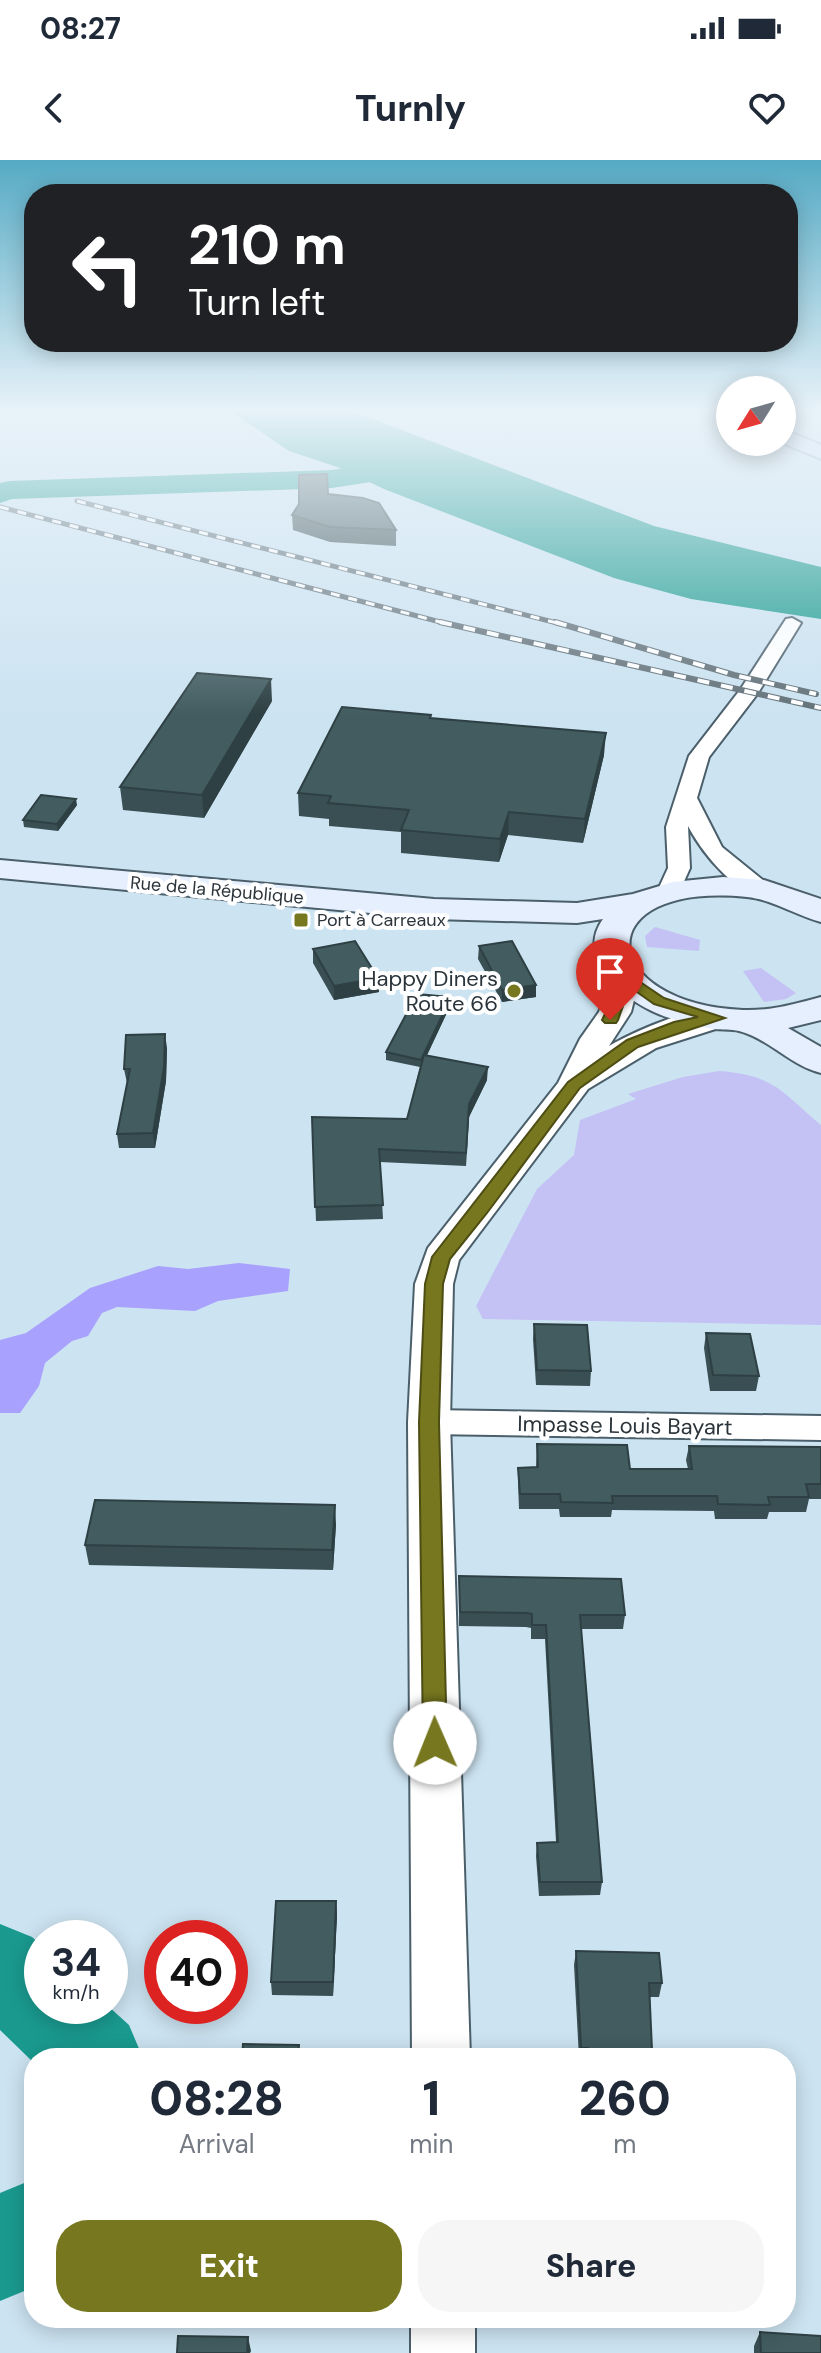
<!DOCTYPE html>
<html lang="en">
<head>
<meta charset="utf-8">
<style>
	:root { --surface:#fff; --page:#f6f6f7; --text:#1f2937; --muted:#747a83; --accent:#76771e }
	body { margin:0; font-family:"DM Sans",sans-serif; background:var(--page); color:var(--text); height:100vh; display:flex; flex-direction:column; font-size:30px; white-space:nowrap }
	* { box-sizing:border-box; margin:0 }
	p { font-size:26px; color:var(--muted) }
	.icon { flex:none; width:44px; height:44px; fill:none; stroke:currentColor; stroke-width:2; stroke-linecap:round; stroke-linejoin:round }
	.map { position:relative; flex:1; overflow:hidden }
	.drawer { position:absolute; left:24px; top:1888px; width:772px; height:280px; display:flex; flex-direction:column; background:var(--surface); border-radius:32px; box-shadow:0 4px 20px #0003 }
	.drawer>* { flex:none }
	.top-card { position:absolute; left:24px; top:24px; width:774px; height:168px; border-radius:32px; box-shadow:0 4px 20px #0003; background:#202124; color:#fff; overflow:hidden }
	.needle { width:52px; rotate:233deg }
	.buttons { position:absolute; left:716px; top:216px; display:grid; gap:16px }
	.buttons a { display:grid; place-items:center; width:80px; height:80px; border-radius:50%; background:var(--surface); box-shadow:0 4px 20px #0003; font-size:40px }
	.speed { position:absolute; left:24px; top:1760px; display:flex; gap:16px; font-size:40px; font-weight:700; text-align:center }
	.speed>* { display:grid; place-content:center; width:104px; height:104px; border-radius:50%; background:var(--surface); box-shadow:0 4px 20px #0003; line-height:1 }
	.speed small { font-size:20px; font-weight:400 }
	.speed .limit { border:12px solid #d22; background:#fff; color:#111 }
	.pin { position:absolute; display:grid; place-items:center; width:68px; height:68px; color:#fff; margin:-82px -34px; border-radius:50% 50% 50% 0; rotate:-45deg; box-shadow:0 0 8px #0007 }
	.pin .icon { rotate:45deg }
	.me { position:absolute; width:88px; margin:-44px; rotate:359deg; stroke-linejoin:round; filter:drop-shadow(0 0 6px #0008) }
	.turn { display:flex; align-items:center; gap:28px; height:168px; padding:0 32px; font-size:36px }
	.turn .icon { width:104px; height:104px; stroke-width:2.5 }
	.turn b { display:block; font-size:56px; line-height:68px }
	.eta { display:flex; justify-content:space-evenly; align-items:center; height:136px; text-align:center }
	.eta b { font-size:48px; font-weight:800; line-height:56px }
	.action { display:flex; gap:16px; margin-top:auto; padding:16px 32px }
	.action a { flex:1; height:92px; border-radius:32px; background:var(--accent); color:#fff; font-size:32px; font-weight:800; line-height:92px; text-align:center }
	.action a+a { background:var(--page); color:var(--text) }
	.status { display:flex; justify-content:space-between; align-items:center; height:56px; padding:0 40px; background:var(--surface); direction:ltr }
	.status svg { height:22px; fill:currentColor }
	header { display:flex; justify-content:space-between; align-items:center; height:104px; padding:0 32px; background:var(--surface); font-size:36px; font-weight:800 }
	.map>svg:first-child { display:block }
	.green { fill:#c4c2f4 }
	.forest { fill:#a8a1fd }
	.water { fill:#1a9a8f }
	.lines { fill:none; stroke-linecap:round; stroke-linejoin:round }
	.river { fill:#1a9a8f; fill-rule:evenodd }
	.minor-casing { stroke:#4b5f6b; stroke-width:4 }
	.tertiary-casing { stroke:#4b5f6b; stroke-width:4 }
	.secondary-casing { stroke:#4b5f6b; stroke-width:4 }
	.primary-casing { stroke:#8095b7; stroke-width:4 }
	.minor { fill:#fff; fill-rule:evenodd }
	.tertiary { fill:#fff; fill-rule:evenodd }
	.secondary { fill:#e6effe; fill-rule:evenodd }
	.primary { fill:#cedffd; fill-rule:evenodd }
	.rail-far1-casing { stroke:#637179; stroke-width:5 }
	.rail-casing { stroke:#637179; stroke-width:6 }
	.rail-far1 { stroke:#fff; stroke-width:3; stroke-dasharray:9; stroke-linecap:butt }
	.rail { stroke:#fff; stroke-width:4; stroke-dasharray:12; stroke-linecap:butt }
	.wall { fill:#394f53 }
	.shaded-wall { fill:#2e4043 }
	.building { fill:#425c60; stroke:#2e4043; stroke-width:2 }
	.route { fill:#76771e; stroke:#4d4d14; stroke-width:2 }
	.poi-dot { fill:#76771e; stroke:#fff; stroke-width:3 }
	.labels { text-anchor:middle; stroke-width:8; stroke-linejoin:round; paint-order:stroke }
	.far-street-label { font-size:18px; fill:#2b343a; stroke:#fff }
	.far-poi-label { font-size:18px; fill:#2b343a; stroke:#fff; text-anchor:start }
	.poi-label { font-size:22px; fill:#2b343a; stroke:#fff; text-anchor:end }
	.street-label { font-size:22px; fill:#2b343a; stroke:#fff }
</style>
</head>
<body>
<div class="status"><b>08:27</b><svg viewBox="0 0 49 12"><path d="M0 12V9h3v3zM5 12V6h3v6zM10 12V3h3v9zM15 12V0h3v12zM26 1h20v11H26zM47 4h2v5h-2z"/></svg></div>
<header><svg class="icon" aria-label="back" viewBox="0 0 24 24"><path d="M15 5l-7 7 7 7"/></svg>Turnly<svg class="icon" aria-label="heart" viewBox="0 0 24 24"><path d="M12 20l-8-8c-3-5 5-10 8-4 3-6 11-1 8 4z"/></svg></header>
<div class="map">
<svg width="821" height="2193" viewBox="0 0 821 2193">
	<rect width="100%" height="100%" fill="#cce3f1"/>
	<!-- green -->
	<path class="green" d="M655 767 700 780 699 791 647 787 645 776Z
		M761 808 796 833 786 839 764 842 743 811Z
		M719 911C774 915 781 931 821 965V1165L483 1159 476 1146 537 1029 574 995 580 960 636 939 628 934 683 917Z"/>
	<!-- forest -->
	<path class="forest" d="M239 1103 290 1109 288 1131 218 1141 195 1151 117 1147 102 1153 88 1176 72 1181 45 1203 39 1226 20 1253H0V1180L26 1173 90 1128 158 1106 188 1109Z
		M0 1774 42 1799V1846H96L105 1858 95 1896 37 1898 18 1876 0 1861Z"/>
	<!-- water -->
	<path class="water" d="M226 248H344L654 366 821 407V459L691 439 614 418 384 329 340 308 289 291Z"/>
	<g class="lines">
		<!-- river -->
		<path class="river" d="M418 297 429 299 433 306 429 313 332 328 12 339 0 343V323L9 321 332 310Z
			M0 1764 32 1777 42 1786V1846H108L129 1865 143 1898H34V1903L0 1870Z
			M34 2019V2127L0 2141V2033Z"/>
		<!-- minor casing -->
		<g class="minor-casing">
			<path id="minor" d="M792 458 801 463 758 533 709 597 697 638 722 687 775 730 772 735C740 743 701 691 688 666L690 708 677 737H661L657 732 668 708 666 667 689 596 740 530 786 459Z
				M429 1250 821 1256V1280L429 1274 417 1271 412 1262 417 1253Z"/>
		</g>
		<!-- tertiary casing -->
		<g class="tertiary-casing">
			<path id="tertiary" d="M624 807 635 809 640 816 631 852 609 886C637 870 697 843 728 851L733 858 728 865 656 888 588 929 459 1100 453 1124 450 1262 470 1898H412L408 1262 415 1124 428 1088 558 923 580 879 599 852 613 809Z
				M411 2158H475V2193H411Z"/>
		</g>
		<!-- secondary casing -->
		<g class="secondary-casing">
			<path id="secondary" d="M0 700 434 739 577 743 633 734 673 722 723 717 764 720 821 739V762C795 755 774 740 747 737 585 721 597 844 743 850 771 851 795 844 821 837V860L788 868 821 887V913C791 906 768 878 739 871 731 869 722 870 714 869 672 862 628 848 603 810 592 793 591 776 603 759L577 763 434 759 0 718Z"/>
		</g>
		<!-- primary casing -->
		<g class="primary-casing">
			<path id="primary" d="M713 248H730V257Z
				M782 269 821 285V299L780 282Z"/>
		</g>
		<!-- minor -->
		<use href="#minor" class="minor"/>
		<!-- tertiary -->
		<use href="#tertiary" class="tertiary"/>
		<!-- secondary -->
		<use href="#secondary" class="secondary"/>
		<!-- primary -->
		<use href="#primary" class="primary"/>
		<!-- rail-far1 casing -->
		<g class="rail-far1-casing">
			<path id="rail-far1" d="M77 341 561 464
				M0 347 448 464"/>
		</g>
		<!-- rail casing -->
		<g class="rail-casing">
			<path id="rail" d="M440 462 821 548
				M555 462 734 515 816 534"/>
		</g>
		<!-- rail-far1 -->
		<use href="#rail-far1" class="rail-far1"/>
		<!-- rail -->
		<use href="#rail" class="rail"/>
	</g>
	<!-- wall -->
	<path class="wall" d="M328 334 396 370V386L330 382 293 370 292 355 299 344Z
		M272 541 204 658 123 650 120 627Z
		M431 555V558L604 595 583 683 508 675 499 702 401 693V672L329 666V659L299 656 298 633Z
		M77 645 58 671 24 667 23 660Z
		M479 786 536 825V837L502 842 478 799Z
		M313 789 378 818 379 832 334 840 313 803Z
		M451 844 427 895 487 920 469 957 466 1006 380 1002 383 1059 316 1061 312 957 407 959 420 907 386 900V892Z
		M167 888 166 921 155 988H119L117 974 127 923 124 909Z
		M534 1164 591 1211 590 1226 536 1225 533 1179Z
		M706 1173 759 1216 756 1231H710L704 1188Z
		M537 1284 630 1309H688L686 1300 689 1286 821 1287V1339H809L806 1352H769L767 1359H715L714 1351 612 1350 611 1357H560L559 1349H519L518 1322V1308L536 1307Z
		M336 1364 333 1410 89 1405 85 1385Z
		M459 1416 625 1455 623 1469H581L602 1722 600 1735 539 1736 536 1696 537 1683 556 1682 545 1479H531V1468L526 1467 459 1466Z
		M336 1741 337 1755 333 1836 272 1835 271 1822Z
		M576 1791 662 1823 659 1837H650L652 1890 650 1898H579L574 1805Z
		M760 2172 821 2193H754V2186Z"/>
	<!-- shaded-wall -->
	<path class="shaded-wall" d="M271 519 272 541 204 658 202 635Z
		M606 573 604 595 583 683 585 659Z
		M76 639 77 645 58 671 57 664Z
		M509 652 508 675 499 702 500 679Z
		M378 818 379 832 334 840V826Z
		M536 825V837L502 842V830Z
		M451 837V844L421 908V900Z
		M165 874 167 888 166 921 155 988 153 973Z
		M488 907 487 920 469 957 466 1006 469 944Z
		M335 1345 336 1364 333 1410 332 1390Z
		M336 1741 337 1755 333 1836V1822Z
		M248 2177 251 2191 250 2193H247Z"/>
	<!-- building -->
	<path class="building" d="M327 314 328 334 363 338 379 343 396 370 330 367 292 355 299 344V315Z
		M197 513 271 519 202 635 120 627Z
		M342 547 431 555 430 558 606 573 585 659 509 652 500 679 401 670 409 650 328 643 331 636 298 633Z
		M41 635 76 639 57 664 23 660Z
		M355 781 378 818 334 826 313 789Z
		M512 781 536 825 502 830 479 786Z
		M417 834 451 837 421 900 386 892Z
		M165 874 164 907 153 973 117 974 130 909H124L126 875Z
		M424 895 488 907 469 944 466 993 379 989 383 1045 315 1047 312 957 407 959Z
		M534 1164 587 1165 591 1211 537 1210Z
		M706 1173 750 1174 759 1216 713 1215Z
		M537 1284 627 1285 630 1309H692L689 1286 821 1287V1324H806L809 1337H768L770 1345 718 1344 717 1336H612L613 1343 561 1342 560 1334H520L518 1308 538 1307Z
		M95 1340 335 1345 332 1390 85 1385Z
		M459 1416 621 1419 625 1455H580L602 1722H540L537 1683 558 1682 546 1465H532V1454L527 1453 460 1452Z
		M276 1741H336L333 1822H271Z
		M576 1791 659 1793 662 1823H649L652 1890H644L645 1898H589L588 1888H581Z
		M243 1884 299 1885 298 1898H242Z
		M760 2172 821 2176V2193H761Z
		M178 2176 248 2177 247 2193H177Z"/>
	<!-- sky -->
	<linearGradient id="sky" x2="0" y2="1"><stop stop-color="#55aac4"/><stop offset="0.45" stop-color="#e8f2f9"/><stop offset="1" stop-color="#e8f2f9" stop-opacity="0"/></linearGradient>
	<rect width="821" height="555" fill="url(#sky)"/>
	<!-- route -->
	<path class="route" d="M624 811 664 838 725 858 638 887 580 928 487 1053 450 1099 443 1124 439 1262 447 1583 443 1591 435 1594 426 1591 423 1583 419 1262 425 1124 432 1097 568 922 627 880 674 862 698 857 654 844 630 827 618 860 616 863H605L602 860 612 839 617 816Z"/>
	<!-- markers -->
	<g class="poi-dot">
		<rect x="293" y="752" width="16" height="16" rx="4"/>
		<circle cx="514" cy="831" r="8"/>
	</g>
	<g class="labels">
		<!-- far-street labels -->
		<g class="far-street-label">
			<text transform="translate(217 730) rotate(5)" y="6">Rue de la République</text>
		</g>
		<!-- far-poi labels -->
		<g class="far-poi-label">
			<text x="317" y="766">Port à Carreaux</text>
		</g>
		<!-- poi labels -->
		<g class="poi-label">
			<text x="498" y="826">Happy Diners<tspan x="498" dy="25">Route 66</tspan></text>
		</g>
		<!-- street labels -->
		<g class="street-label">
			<text transform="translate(625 1265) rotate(1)" y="8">Impasse Louis Bayart</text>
		</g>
	</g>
</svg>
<div class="buttons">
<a><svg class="needle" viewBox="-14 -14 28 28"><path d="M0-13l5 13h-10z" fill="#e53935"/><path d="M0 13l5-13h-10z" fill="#747a83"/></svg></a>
</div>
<div class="speed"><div>34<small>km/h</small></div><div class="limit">40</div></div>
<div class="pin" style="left:610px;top:860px;background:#d93025"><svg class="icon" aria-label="arrive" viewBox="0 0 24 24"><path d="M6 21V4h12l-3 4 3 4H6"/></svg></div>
<svg class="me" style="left:435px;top:1583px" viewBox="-20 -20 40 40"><circle r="19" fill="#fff"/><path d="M0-13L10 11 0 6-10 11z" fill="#76771e"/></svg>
<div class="top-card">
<div class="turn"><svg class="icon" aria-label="left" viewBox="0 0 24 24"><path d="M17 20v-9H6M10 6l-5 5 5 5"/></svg><div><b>210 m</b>Turn left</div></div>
</div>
<section class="drawer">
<div class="eta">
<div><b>08:28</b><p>Arrival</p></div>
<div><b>1</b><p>min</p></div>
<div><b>260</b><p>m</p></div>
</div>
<div class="action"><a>Exit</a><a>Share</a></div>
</section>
</div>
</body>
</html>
